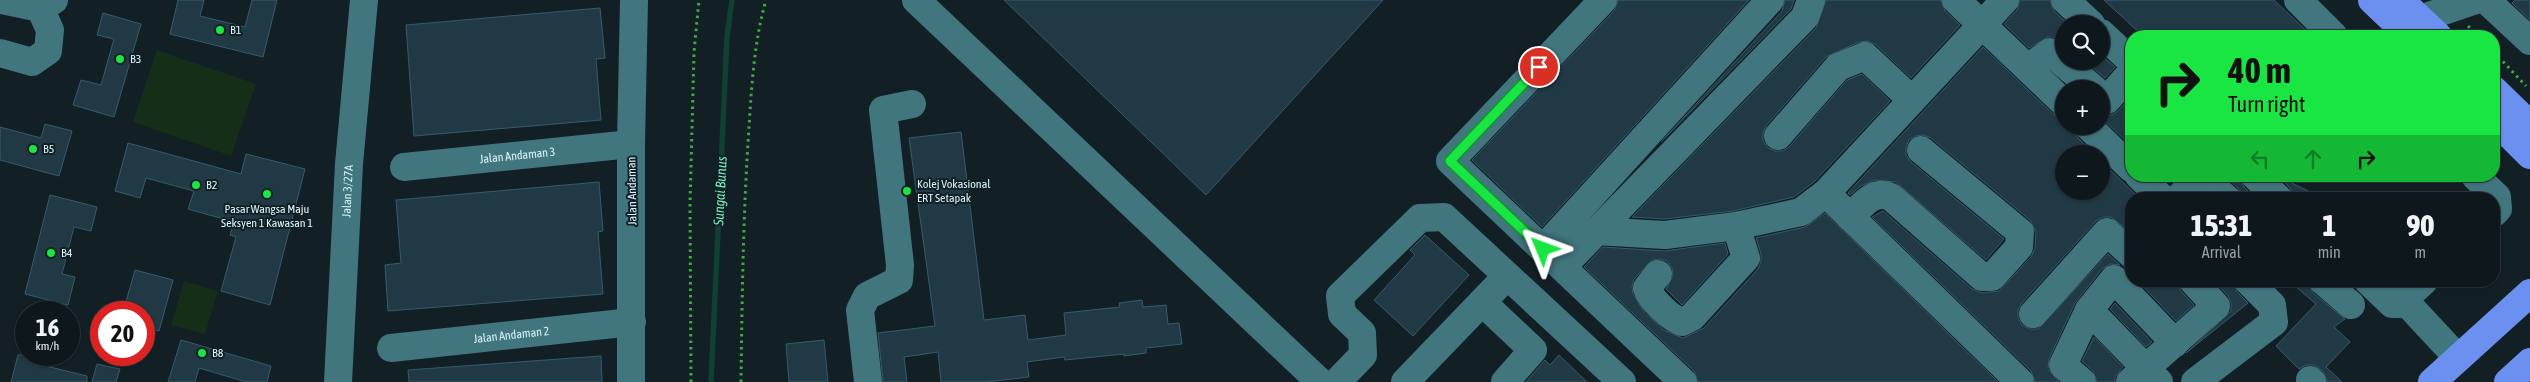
<!DOCTYPE html>
<html lang="en">
<head>
<meta charset="utf-8">
<style>
	:root { --surface:#0e171c; --page:#1c2429; --text:#f1f3f6; --muted:#9b9fa3; --line:#2e363b }
	body { margin:0; font-family:"Asap Condensed",sans-serif; background:var(--page); color:var(--text); height:100vh; display:flex; flex-direction:column; font-size:19px; white-space:nowrap }
	* { box-sizing:border-box; margin:0 }
	p { font-size:16px; color:var(--muted) }
	.icon { flex:none; width:28px; height:28px; fill:none; stroke:currentColor; stroke-width:2; stroke-linecap:round; stroke-linejoin:round }
	.map { position:relative; flex:1; overflow:hidden }
	.drawer { position:absolute; left:2125px; top:192px; width:375px; height:95px; display:flex; flex-direction:column; background:var(--surface); border-radius:20px; box-shadow:0 1px 4px #0004,0 0 0 1px var(--line) }
	.drawer>* { flex:none }
	.banner { position:absolute; left:2125px; top:30px; width:375px; height:152px; border-radius:20px; box-shadow:0 1px 4px #0004,0 0 0 1px var(--line); background:#1ae643; color:#111; overflow:hidden }
	.buttons { position:absolute; left:2055px; top:15px; display:grid; gap:10px }
	.buttons a { display:grid; place-items:center; width:55px; height:55px; border-radius:50%; background:var(--surface); box-shadow:0 1px 4px #0004,0 0 0 1px var(--line); font-size:25px }
	.speed { position:absolute; left:15px; top:301px; display:flex; gap:10px; font-size:25px; font-weight:700; text-align:center }
	.speed>* { display:grid; place-content:center; width:65px; height:65px; border-radius:50%; background:var(--surface); box-shadow:0 1px 4px #0004,0 0 0 1px var(--line); line-height:1 }
	.speed small { font-size:12px; font-weight:400 }
	.speed .limit { border:8px solid #d22; background:#fff; color:#111 }
	.pin { position:absolute; display:grid; place-items:center; width:42px; height:42px; color:#fff; margin:-21px; border:2px solid #fff; border-radius:50%; box-shadow:0 1px 5px #0007 }
	.me { position:absolute; width:55px; margin:-28px; rotate:314deg; stroke-linejoin:round; filter:drop-shadow(0 0 4px #0008) }
	.turn { display:flex; align-items:center; gap:18px; height:105px; padding:0 20px; font-size:22px }
	.turn .icon { width:65px; height:65px; stroke-width:2.5 }
	.turn b { display:block; font-size:35px; line-height:42px }
	.lanes { display:flex; align-items:center; height:48px; padding:0 20px; background:#0003; justify-content:center; gap:25px; direction:ltr }
	.lanes .off { opacity:.35 }
	.eta { display:flex; justify-content:space-evenly; align-items:center; height:85px; text-align:center }
	.eta b { font-size:30px; font-weight:800; line-height:35px }
	.map>svg:first-child { display:block }
	.green { fill:#152e17 }
	.lines { fill:none; stroke-linecap:round; stroke-linejoin:round }
	.stream { stroke:#103f33; stroke-width:5.5 }
	.building { fill:#203944; stroke:#345c6d }
	.path { stroke:#3dac41; stroke-width:3; stroke-dasharray:2.5 4; stroke-linecap:butt }
	.minor { stroke:#42767f; stroke-width:28 }
	.major { stroke:#6c90ef; stroke-width:28 }
	.route-casing { stroke:#11962c; stroke-width:12 }
	.route { stroke:#1ae643; stroke-width:9 }
	.poi-dot { fill:#1ae643; stroke:#121f25; stroke-width:2 }
	.labels { text-anchor:middle; stroke-width:4; stroke-linejoin:round; paint-order:stroke }
	.poi-label { font-size:12px; fill:#d9f4fb; stroke:#121f25; text-anchor:start }
	.street-label { font-size:12px; fill:#d9f4fb; stroke:#121f25 }
	.water-label { font-size:14px; font-style:italic; fill:#72f0b9; stroke:#121f25 }
</style>
</head>
<body>
<div class="map">
<svg width="2530" height="382" viewBox="0 0 2530 382">
	<rect width="100%" height="100%" fill="#121f25"/>
	<!-- green -->
	<path class="green" d="M157 50 256 84 231 156 133 122Z
		M184 281 218 291 205 334 171 325Z"/>
	<g class="lines">
		<!-- stream -->
		<path class="stream" d="M711 382 727 37 732 0"/>
	</g>
	<!-- building -->
	<path class="building" d="M178 0H204L200 16 245 27 252 0H277L263 57 170 34Z
		M1004 0H1383L1206 195Z
		M1618 0H1749L1542 227 1472 160 1614 11Z
		M1785 0H1794L1791 9 1661 142 1782 11Z
		M1826 0H1941L1945 11 1960 25 1911 78 1876 45 1868 41 1859 42 1826 57 1766 126 1763 133V141L1768 148 1775 151H1783L1789 147 1847 80 1862 74 1890 101 1815 181 1794 197 1733 211 1664 219 1632 217 1816 28Z
		M2020 0H2050L2054 11 2068 24H2064V43L2054 37H2048L2029 48 2004 24 2017 10Z
		M2104 0H2274L2312 36H2143Z
		M2515 0H2530V20L2512 3Z
		M600 8 605 58 596 59 601 120 414 136 406 25Z
		M103 13 141 24 114 117 73 105 81 80 101 85 114 39 97 35Z
		M1983 47 2053 114 2064 118V126H2073L2077 137 2094 154H2064V191H2101V161L2140 199H2131V233L2111 217H2103L2096 221 2021 304 2018 310V318L2022 325 2030 329H2038L2108 254 2120 265 2110 264 2102 269 2075 303 2049 359 2048 369 2059 382H2035L2031 371 1872 217 1883 211 1972 289 1982 293 1999 291 2031 257 2035 248 2036 233 2030 220 1931 138 1923 135 1915 136 1909 140 1906 147V155L1911 162 2004 239 1986 260 1896 182 1875 180 1861 186 1850 195 1848 193Z
		M2101 55 2115 67 2105 78 2085 61H2101Z
		M2131 96V146L2101 117V114L2112 115 2118 111Z
		M45 124 72 131 59 176 0 160V127L41 138Z
		M961 132 984 320 1025 315 1028 340 1066 335 1064 313 1120 307 1119 303 1142 300 1143 307 1166 305 1168 324 1179 323 1182 344 1146 348V353L1124 356V354L1065 360 1064 357 1027 362 1029 377 986 382H941L938 352 904 357 907 382H883L878 333 935 326 909 138Z
		M128 143 241 174 246 154 305 169 270 305 221 291 236 237 230 235 234 222 188 209 194 191 146 178 140 198 115 191Z
		M2225 176H2240L2244 187 2256 199H2242L2238 188Z
		M2278 176 2324 199H2294L2290 188Z
		M599 182 603 231 598 232 603 294 388 311 385 265 401 263 396 200Z
		M50 195 97 207 91 231 74 227 62 274 75 277 68 305 25 294Z
		M1825 213 1998 382H1698L1694 371 1584 267 1603 247 1664 251 1725 243 1728 254 1682 305 1666 289 1673 276 1672 268 1667 261 1660 259 1652 260 1634 279 1632 287 1633 294 1645 313 1664 330 1683 338 1704 328 1758 269 1761 262V254L1756 238 1805 227Z
		M1425 235 1469 275 1413 336 1374 300 1415 255 1410 250Z
		M135 270 173 280 159 331 144 327V312H123Z
		M2138 281H2178L2181 291 2194 305 2176 321Z
		M2214 281H2233L2237 292 2248 303 2186 353 2231 311V303L2228 296Z
		M2289 281H2308L2313 293 2345 319 2334 327 2350 342 2326 367 2342 382H2327L2323 371 2314 365H2306L2299 369 2276 346 2316 304Z
		M2115 303 2152 342 2146 347 2110 309Z
		M2094 337 2123 367 2115 377V382H2097L2093 371 2082 361Z
		M181 340 271 366 267 382H246L199 368 195 382H168Z
		M824 340 828 382H789L786 344Z
		M18 355H48L46 366 87 376V382H11Z
		M1559 355 1587 382H1526L1545 360 1550 365Z
		M601 356 602 382H409L408 370Z
		M97 364 120 369 116 382H92Z"/>
	<g class="lines">
		<!-- path -->
		<path class="path" d="M2468 26 2478 36
			M2494 52 2526 86
			M691 382 690 204 694 52 699 0
			M741 382C742 302 743 223 748 143 751 96 753 45 766 0"/>
		<!-- minor -->
		<g class="minor">
			<path d="M1 0 40 8 54 0"/>
			<path d="M916 0 1320 382"/>
			<path d="M1603 0 1450 161 1683 382"/>
			<path d="M1956 0 2064 103"/>
			<path d="M2065 0 2091 24"/>
			<path d="M2298 0 2334 36"/>
			<path d="M2486 0 2530 41"/>
			<path d="M2420 19 2476 0"/>
			<path d="M2101 33 2131 61"/>
			<path d="M0 53 32 62 48 51 50 30 40 8"/>
			<path d="M2028 68 2050 52 2094 89"/>
			<path d="M2101 95 2107 100 2129 75"/>
			<path d="M2088 126 2131 168"/>
			<path d="M1778 136 1838 67 1865 56 1912 100"/>
			<path id="s1" d="M404 167 631 144"/>
			<path d="M2139 176 2163 199"/>
			<path d="M2201 176 2227 199"/>
			<path d="M2255 176 2279 199"/>
			<path d="M2475 176 2497 197 2498 209 2494 213"/>
			<path d="M2178 199 2198 176"/>
			<path d="M1837 204 2020 382"/>
			<path d="M1850 217C1863 205 1873 189 1891 197L1982 277H1992L2019 247 2020 232 1921 150"/>
			<path d="M1595 231 1665 235 1736 226 1801 212 1826 193 2005 0"/>
			<path d="M1543 249 1770 0"/>
			<path d="M1562 267 1805 17 1811 0"/>
			<path d="M1658 274 1647 288C1651 300 1670 318 1682 322L1692 317 1746 258 1736 226"/>
			<path d="M2323 281 2351 305"/>
			<path d="M2368 281 2392 304H2399L2424 281"/>
			<path d="M2404 300 2458 358"/>
			<path d="M1482 302 1533 350 1505 382"/>
			<path d="M2089 310 2159 382"/>
			<path d="M2033 314 2107 232 2131 254"/>
			<path id="s2" d="M391 348 632 322"/>
			<path d="M2310 380 2312 382"/>
			<path id="s3" d="M338 382 349 164 364 0"/>
			<path d="M631 382V144L634 0"/>
			<path d="M868 382 860 310 867 296 899 280 900 265 883 110 912 104"/>
			<path d="M1337 382 1363 355 1362 333 1342 314 1340 296 1420 218 1444 217 1622 382"/>
			<path d="M1405 382 1507 276"/>
			<path d="M2082 382 2063 365 2089 310 2114 279 2175 343"/>
			<path d="M2130 382 2216 306 2193 281"/>
			<path d="M2195 382 2274 322 2272 305 2248 281"/>
		</g>
		<!-- major -->
		<path class="major" d="M2372 0 2410 36
			M2400 0 2438 36
			M2494 90 2530 125
			M2494 119 2530 155
			M2432 382 2530 293
			M2508 382 2530 362"/>
	</g>
	<g class="lines">
		<!-- route casing -->
		<g class="route-casing">
			<path id="route" d="M1539 67 1450 161 1543 249"/>
		</g>
		<!-- route -->
		<use href="#route" class="route"/>
	</g>
	<!-- markers -->
	<g class="poi-dot">
		<circle cx="220" cy="30" r="5"/>
		<circle cx="120" cy="59" r="5"/>
		<circle cx="33" cy="149" r="5"/>
		<circle cx="196" cy="185" r="5"/>
		<circle cx="907" cy="191" r="5"/>
		<circle cx="267" cy="194" r="5"/>
		<circle cx="51" cy="253" r="5"/>
		<circle cx="202" cy="353" r="5"/>
	</g>
	<g class="labels">
		<!-- poi labels -->
		<g class="poi-label">
			<text x="230" y="34">B1</text>
			<text x="130" y="63">B3</text>
			<text x="43" y="153">B5</text>
			<text x="917" y="188">Kolej Vokasional<tspan x="917" dy="14">ERT Setapak</tspan></text>
			<text x="206" y="189">B2</text>
			<text x="267" y="213" text-anchor="middle">Pasar Wangsa Maju<tspan x="267" dy="14">Seksyen 1 Kawasan 1</tspan></text>
			<text x="61" y="257">B4</text>
			<text x="212" y="357">B8</text>
		</g>
		<!-- street labels -->
		<g class="street-label">
			<text dy="4" stroke="none"><textPath href="#s1" startOffset="114">Jalan Andaman 3</textPath></text>
			<text dy="4" stroke="none"><textPath href="#s3" startOffset="191">Jalan 3/27A</textPath></text>
			<text transform="translate(632 191) rotate(-91)" y="4">Jalan Andaman</text>
			<text dy="4" stroke="none"><textPath href="#s2" startOffset="121">Jalan Andaman 2</textPath></text>
		</g>
		<!-- water labels -->
		<g class="water-label">
			<text transform="translate(720 191) rotate(-87)" y="5">Sungai Bunus</text>
		</g>
	</g>
</svg>
<div class="buttons">
<a><svg class="icon" aria-label="search" viewBox="0 0 24 24"><circle cx="10" cy="10" r="6"/><path d="M15 15l6 6"/></svg></a>
<a>+</a>
<a>−</a>
</div>
<div class="speed"><div>16<small>km/h</small></div><div class="limit">20</div></div>
<div class="pin" style="left:1539px;top:67px;background:#d93025"><svg class="icon" aria-label="arrive" viewBox="0 0 24 24"><path d="M6 21V4h12l-3 4 3 4H6"/></svg></div>
<svg class="me" style="left:1543px;top:249px" viewBox="-20 -20 40 40"><path d="M0-17L14 15 0 8-14 15z" fill="#1ae643" stroke="#fff" stroke-width="4"/></svg>
<div class="banner">
<div class="turn"><svg class="icon" aria-label="right" viewBox="0 0 24 24"><path d="M7 20v-9h11M14 6l5 5-5 5"/></svg><div><b>40 m</b>Turn right</div></div>
<div class="lanes"><svg class="icon off" aria-label="left" viewBox="0 0 24 24"><path d="M17 20v-9H6M10 6l-5 5 5 5"/></svg><svg class="icon off" aria-label="ahead" viewBox="0 0 24 24"><path d="M12 20V5M6 11l6-6 6 6"/></svg><svg class="icon" aria-label="right" viewBox="0 0 24 24"><path d="M7 20v-9h11M14 6l5 5-5 5"/></svg></div>
</div>
<section class="drawer">
<div class="eta">
<div><b>15:31</b><p>Arrival</p></div>
<div><b>1</b><p>min</p></div>
<div><b>90</b><p>m</p></div>
</div>
</section>
</div>
</body>
</html>
